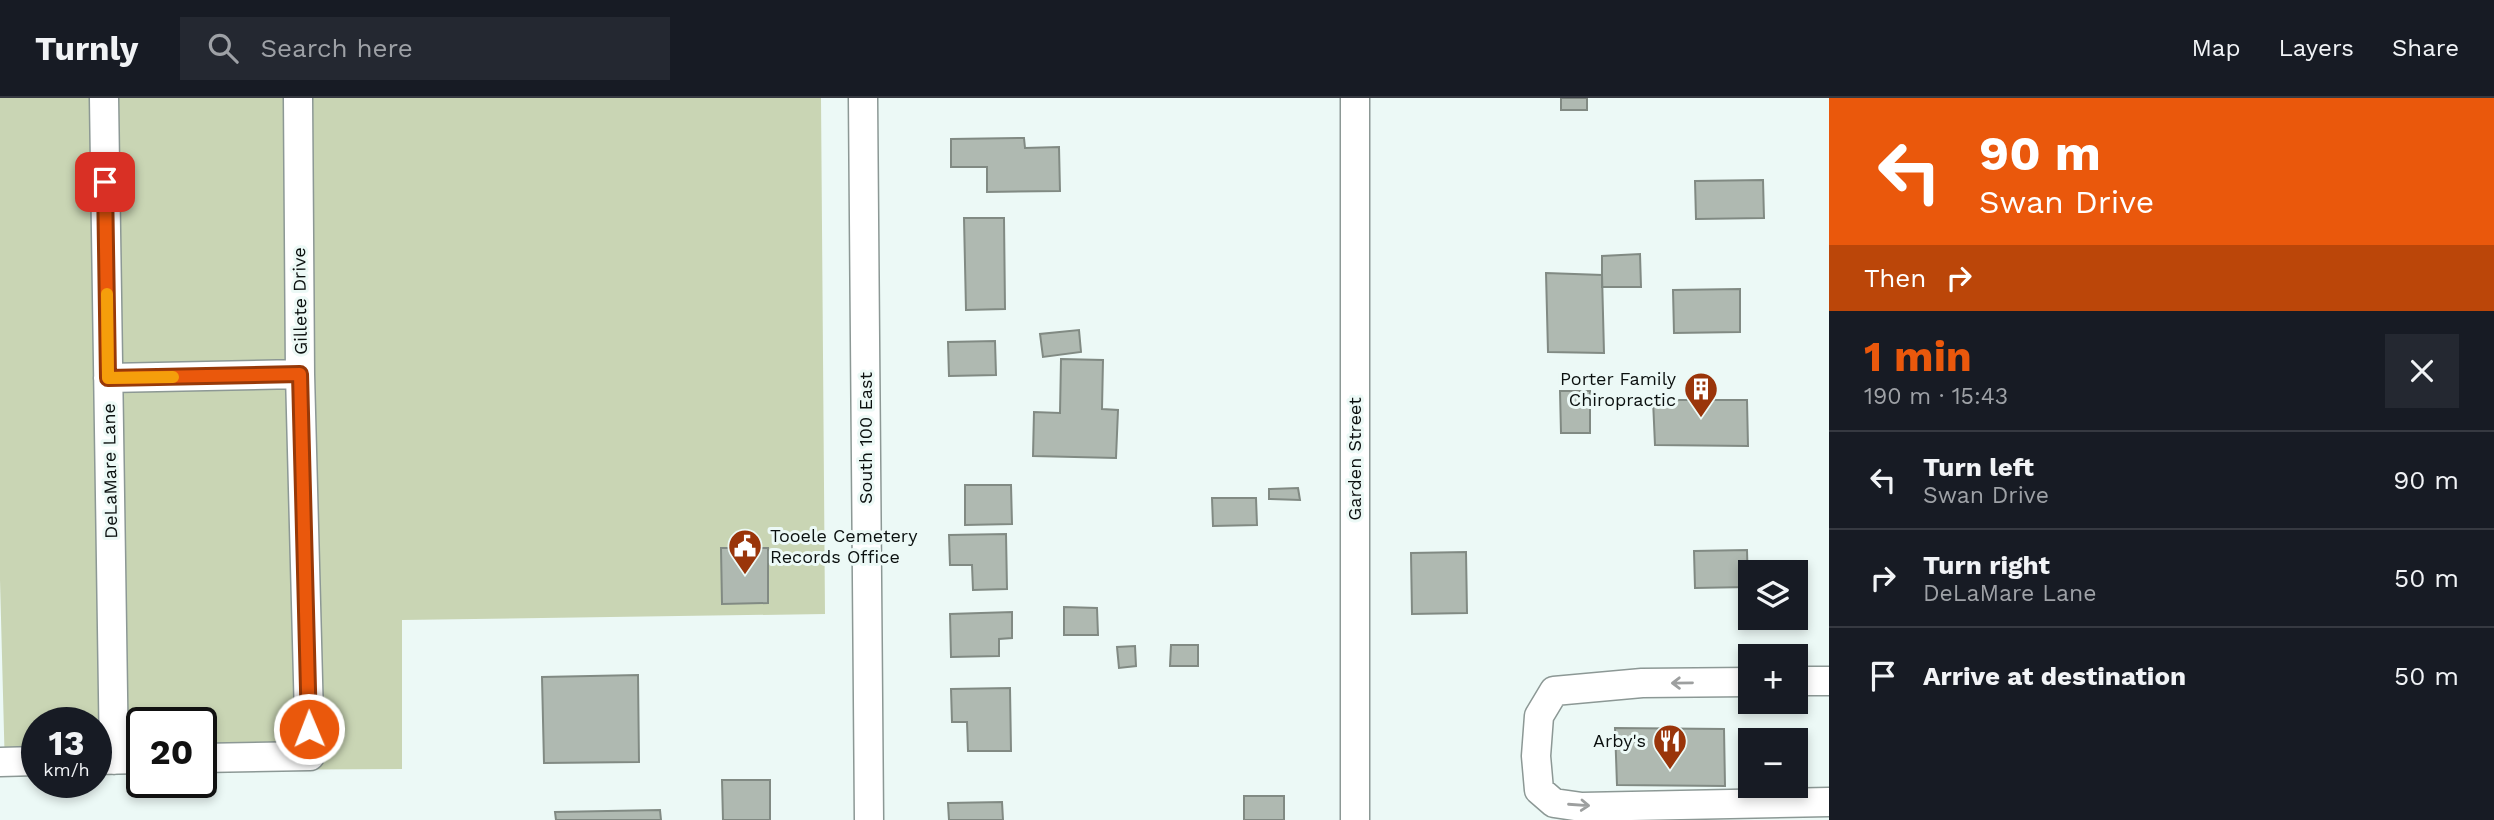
<!DOCTYPE html>
<html lang="en">
<head>
<meta charset="utf-8">
<style>
	:root { --surface:#171b24; --page:#242831; --text:#f1f3f6; --muted:#9ea1a6; --line:#363941; --accent:#ea580c }
	body { margin:0; font-family:"Work Sans",sans-serif; background:var(--page); color:var(--text); height:100vh; display:flex; flex-direction:column; font-size:26px; white-space:nowrap }
	* { box-sizing:border-box; margin:0 }
	p { font-size:23px; color:var(--muted) }
	.icon { flex:none; width:38px; height:38px; fill:none; stroke:currentColor; stroke-width:2; stroke-linecap:round; stroke-linejoin:round }
	.map { position:relative; flex:1; overflow:hidden }
	.side { display:flex; flex-direction:column; background:var(--surface); width:665px }
	.side>* { flex:none }
	.banner { background:#ea580c; color:#fff; overflow:hidden }
	.controls { position:absolute; left:1738px; top:462px; display:grid; gap:14px }
	.controls a { display:grid; place-items:center; width:70px; height:70px; border-radius:0px; background:var(--surface); box-shadow:0 4px 10px #0003; font-size:35px }
	.speed { position:absolute; left:21px; top:609px; display:flex; gap:14px; font-size:35px; font-weight:700; text-align:center }
	.speed>* { display:grid; place-content:center; width:91px; height:91px; border-radius:50%; background:var(--surface); box-shadow:0 4px 10px #0003; line-height:1 }
	.speed small { font-size:18px; font-weight:400 }
	.speed .limit { border:4px solid #111; border-radius:10px; background:#fff; color:#111 }
	.pin { position:absolute; display:grid; place-items:center; width:60px; height:60px; color:#fff; margin:-30px; border-radius:14px; box-shadow:0 4px 10px #0006 }
	.me { position:absolute; width:77px; margin:-38px; rotate:359deg; stroke-linejoin:round; filter:drop-shadow(0 0 5px #0008) }
	.turn { display:flex; align-items:center; gap:24px; height:147px; padding:0 35px; font-size:32px }
	.turn .icon { width:91px; height:91px; stroke-width:2.5 }
	.turn b { display:block; font-size:49px; line-height:60px }
	.then { display:flex; align-items:center; height:66px; padding:0 35px; background:#0003; gap:14px; font-size:26px }
	.round { display:grid; place-items:center; flex:none; width:74px; height:74px; border-radius:0px; background:var(--page) }
	.summary { display:flex; align-items:center; justify-content:space-between; height:119px; padding:0 35px }
	h1 { font-size:42px; font-weight:700; line-height:52px; color:var(--accent) }
	ul { padding:0; list-style:none }
	li { display:flex; align-items:center; gap:21px; height:98px; padding:0 35px; border-top:2px solid var(--line) }
	li div { flex:1 }
	li b { display:block; font-size:26px }
	li em { font-style:normal }
	header { display:flex; align-items:center; gap:42px; box-sizing:border-box; height:98px; padding:0 35px; background:var(--surface); border-bottom:2px solid var(--line) }
	header strong { font-size:33px }
	nav { display:flex; gap:38px; margin-inline-start:auto; font-size:24px }
	.search { width:490px; height:63px; background:var(--page); display:flex; align-items:center; gap:18px; box-sizing:border-box; padding:0 24px; border-radius:0px; color:var(--muted); font-size:26px }
	main { display:flex; flex:1; min-height:0 }
	.map>svg:first-child { display:block }
	.green { fill:#c9d5b4 }
	.building { fill:#afb9b1; stroke:#818a83; stroke-width:2 }
	.lines { fill:none; stroke-linecap:round; stroke-linejoin:round }
	.minor-casing { stroke:#8c9895; stroke-width:31 }
	.minor { stroke:#fff; stroke-width:28 }
	.oneway { stroke:#9d9f9f }
	.route-casing { stroke:#983908; stroke-width:18 }
	.route { stroke:#ea580c; stroke-width:12 }
	.slow { stroke:#f59e0b; stroke-width:12 }
	.labels { text-anchor:middle; stroke-width:6; stroke-linejoin:round; paint-order:stroke }
	.street-label { font-size:18px; fill:#0b100f; stroke:#ecf9f6 }
	.poi-label { font-size:18px; fill:#0b100f; stroke:#ecf9f6; text-anchor:end }
</style>
</head>
<body>
<header>
<strong>Turnly</strong>
<div class="search"><svg class="icon" aria-label="search" viewBox="0 0 24 24"><circle cx="10" cy="10" r="6"/><path d="M15 15l6 6"/></svg>Search here</div>
<nav><a>Map</a><a>Layers</a><a>Share</a></nav>
</header>
<main>
<div class="map">
<svg width="1829" height="722" viewBox="0 0 1829 722">
	<rect width="100%" height="100%" fill="#ecf9f6"/>
	<!-- green -->
	<path class="green" d="M0 0H821L825 516 402 522V671L201 672V625H142V673H96V625H37V673H5L0 482Z"/>
	<!-- building -->
	<path class="building" d="M1561 0H1587V12H1561Z
		M1024 40 1025 50 1059 49 1060 93 987 94V69H951V41Z
		M1763 82 1764 120 1696 121 1695 83Z
		M964 120H1004L1005 211 966 212Z
		M1640 156 1641 189H1602V158Z
		M1546 175 1602 177 1604 255 1548 254Z
		M1740 191V234L1674 235 1673 192Z
		M1079 232 1081 254 1043 259 1040 236Z
		M995 243 996 277 949 278 948 244Z
		M1061 261 1103 262 1102 311 1118 312 1116 360 1033 358 1034 314 1060 315Z
		M1560 293H1590V335H1561Z
		M1653 302H1747L1748 348 1655 347Z
		M965 387H1011L1012 426 965 427Z
		M1298 390 1300 402 1269 401V391Z
		M1212 400H1256L1257 427 1213 428Z
		M1006 436 1007 491 973 492 972 467H950L949 437Z
		M721 450H768V505L722 506Z
		M1747 452 1748 489 1695 490 1694 453Z
		M1466 454 1467 515 1412 516 1411 455Z
		M1064 509 1097 510 1098 537H1064Z
		M1012 514V540L999 541V558L951 559 950 516Z
		M1171 547H1198V568H1170Z
		M1135 548 1136 568 1119 570 1117 549Z
		M638 577 639 664 544 665 542 579Z
		M1010 590 1011 653H968L967 624H952L951 591Z
		M1615 630 1724 631 1725 688 1617 687Z
		M722 682H770V722H723Z
		M1244 698H1284V722H1244Z
		M1002 704 1003 722H949L948 705Z
		M660 712 661 722H556L555 714Z"/>
	<g class="lines">
		<!-- minor casing -->
		<g class="minor-casing">
			<path id="minor" d="M104 0 114 662
				M863 0 869 722
				M1355 0V722
				M108 280 300 276
				M1796 583H1829
				M1750 584 1642 585 1554 593 1539 618 1536 658 1539 692 1554 705 1582 709 1829 704
				M201 660 310 658 300 276 298 0
				M96 662 142 661
				M0 664 37 663"/>
		</g>
		<!-- minor -->
		<use href="#minor" class="minor"/>
	</g>
	<!-- one-way arrows -->
	<defs><path id="oneway-shaft" d="M-6 0H5M1.5-3L5.5 0L1.5 3" fill="none" stroke-width="1.6" stroke-linecap="round" stroke-linejoin="round" transform="scale(1.75)"/></defs>
	<g class="oneway">
		<use href="#oneway-shaft" transform="translate(1682 585) rotate(179)"/>
		<use href="#oneway-shaft" transform="translate(1579 707) rotate(4)"/>
	</g>
	<g class="lines">
		<!-- route casing -->
		<g class="route-casing">
			<path id="route" d="M105 84 108 280 300 276 309 631"/>
		</g>
		<!-- route -->
		<use href="#route" class="route"/>
		<!-- slow -->
		<path class="slow" d="M107 196 108 280 173 279"/>
	</g>
	<!-- icons -->
	<defs>
		<g id="building-pin" transform="scale(1.75)"><path d="M0 17L-7.5 6A9.5 9.5 0 1 1 7.5 6Z" fill="#9a350a" stroke="#ecf9f6"/><path d="M-4-6H4V6H1V3H-1V6H-4ZM-2.5-4.3h1.7v1.8h-1.7ZM.8-4.3h1.7v1.8H.8ZM-2.5-1h1.7V.8h-1.7ZM.8-1h1.7V.8H.8Z" fill="#fff"/></g>
		<g id="civic-pin" transform="scale(1.75)"><path d="M0 17L-7.5 6A9.5 9.5 0 1 1 7.5 6Z" fill="#9a350a" stroke="#ecf9f6"/><path d="M-.6-6.5H3V-4.5H.6V-3L4-1V1h2V6H-6V1h2V-1L-.6-3ZM-1.2 2.5V6h2.4V2.5Z" fill="#fff"/></g>
		<g id="restaurant-pin" transform="scale(1.75)"><path d="M0 17L-7.5 6A9.5 9.5 0 1 1 7.5 6Z" fill="#9a350a" stroke="#ecf9f6"/><path d="M-5-6h1v4h1v-4h1v4h1v-4h1v5L-1.5 .5V6h-2V.5L-5-1ZM5-6V6H3V1.5H1.5Q1.5-4 5-6Z" fill="#fff"/></g>
	</defs>
	<g fill-rule="evenodd">
		<use href="#building-pin" x="1701" y="291"/>
		<use href="#civic-pin" x="745" y="448"/>
		<use href="#restaurant-pin" x="1670" y="643"/>
	</g>
	<g class="labels">
		<!-- street labels -->
		<g class="street-label">
			<text transform="translate(300 203) rotate(-91)" y="6">Gillete Drive</text>
			<text transform="translate(866 340) rotate(-90)" y="6">South 100 East</text>
			<text transform="translate(1355 361) rotate(-90)" y="6">Garden Street</text>
			<text transform="translate(110 373) rotate(-91)" y="6">DeLaMare Lane</text>
		</g>
		<!-- poi labels -->
		<g class="poi-label">
			<text x="1676" y="287">Porter Family<tspan x="1676" dy="21">Chiropractic</tspan></text>
			<text x="770" y="444" text-anchor="start">Tooele Cemetery<tspan x="770" dy="21">Records Office</tspan></text>
			<text x="1646" y="649">Arby's</text>
		</g>
	</g>
</svg>
<div class="controls">
<a><svg class="icon" aria-label="layers" viewBox="0 0 24 24"><path d="M12 4l9 5-9 5-9-5zM3 14l9 5 9-5"/></svg></a>
<a>+</a>
<a>−</a>
</div>
<div class="speed"><div>13<small>km/h</small></div><div class="limit">20</div></div>
<div class="pin" style="left:105px;top:84px;background:#d93025"><svg class="icon" aria-label="arrive" viewBox="0 0 24 24"><path d="M6 21V4h12l-3 4 3 4H6"/></svg></div>
<svg class="me" style="left:309px;top:631px" viewBox="-20 -20 40 40"><circle r="17" fill="#ea580c" stroke="#fff" stroke-width="3"/><path d="M0-11L8 9 0 5-8 9z" fill="#fff"/></svg>
</div>
<section class="side">
<div class="banner">
<div class="turn"><svg class="icon" aria-label="left" viewBox="0 0 24 24"><path d="M17 20v-9H6M10 6l-5 5 5 5"/></svg><div><b>90 m</b>Swan Drive</div></div>
<div class="then">Then<svg class="icon" aria-label="right" viewBox="0 0 24 24"><path d="M7 20v-9h11M14 6l5 5-5 5"/></svg></div>
</div>
<div class="summary"><div><h1>1 min</h1><p>190 m · 15:43</p></div><a class="round"><svg class="icon" aria-label="close" viewBox="0 0 24 24"><path d="M6 6l12 12M18 6L6 18"/></svg></a></div>
<ul>
<li><svg class="icon" aria-label="left" viewBox="0 0 24 24"><path d="M17 20v-9H6M10 6l-5 5 5 5"/></svg><div><b>Turn left</b><p>Swan Drive</p></div><em>90 m</em></li>
<li><svg class="icon" aria-label="right" viewBox="0 0 24 24"><path d="M7 20v-9h11M14 6l5 5-5 5"/></svg><div><b>Turn right</b><p>DeLaMare Lane</p></div><em>50 m</em></li>
<li><svg class="icon" aria-label="arrive" viewBox="0 0 24 24"><path d="M6 21V4h12l-3 4 3 4H6"/></svg><div><b>Arrive at destination</b></div><em>50 m</em></li>
</ul>
</section>
</main>
</body>
</html>
